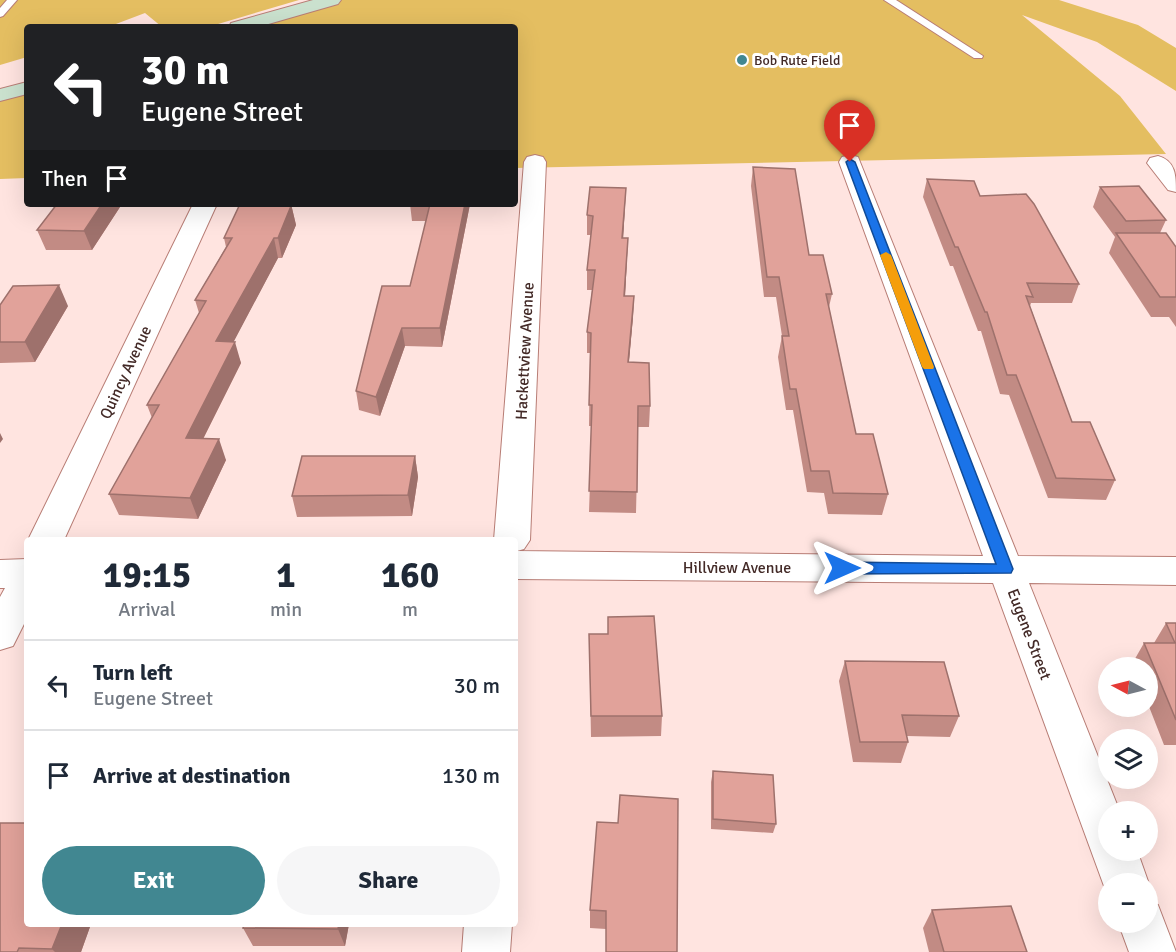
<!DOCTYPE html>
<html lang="en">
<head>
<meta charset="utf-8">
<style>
	:root { --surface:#fff; --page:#f6f6f7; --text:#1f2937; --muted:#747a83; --line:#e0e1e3; --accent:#418791 }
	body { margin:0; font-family:Signika,sans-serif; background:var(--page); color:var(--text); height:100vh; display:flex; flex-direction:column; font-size:22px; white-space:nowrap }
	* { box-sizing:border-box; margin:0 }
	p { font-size:20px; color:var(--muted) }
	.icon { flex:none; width:33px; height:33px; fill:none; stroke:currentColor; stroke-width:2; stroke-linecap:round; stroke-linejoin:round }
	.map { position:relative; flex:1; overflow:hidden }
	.drawer { position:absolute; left:24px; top:537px; width:494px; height:390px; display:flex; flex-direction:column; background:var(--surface); border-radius:6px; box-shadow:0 6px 24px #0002 }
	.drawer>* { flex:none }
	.banner { position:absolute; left:24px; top:24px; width:494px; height:183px; border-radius:6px; box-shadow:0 6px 24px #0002; background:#202124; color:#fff; overflow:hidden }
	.needle { width:39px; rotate:277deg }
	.fabs { position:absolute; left:1098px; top:657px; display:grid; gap:12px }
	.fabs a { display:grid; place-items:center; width:60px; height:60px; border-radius:50%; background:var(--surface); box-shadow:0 6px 24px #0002; font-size:30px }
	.pin { position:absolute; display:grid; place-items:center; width:51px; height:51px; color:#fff; margin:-62px -26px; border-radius:50% 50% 50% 0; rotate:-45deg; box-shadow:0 0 6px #0007 }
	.pin .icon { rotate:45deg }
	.me { position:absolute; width:66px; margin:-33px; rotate:90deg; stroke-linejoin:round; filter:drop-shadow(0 0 4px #0008) }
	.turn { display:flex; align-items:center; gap:21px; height:126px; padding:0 18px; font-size:27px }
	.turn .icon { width:78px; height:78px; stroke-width:2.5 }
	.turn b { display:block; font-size:42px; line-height:51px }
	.then { display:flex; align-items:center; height:57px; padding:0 18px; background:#0003; gap:12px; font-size:22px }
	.eta { display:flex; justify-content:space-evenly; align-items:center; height:102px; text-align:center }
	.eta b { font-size:36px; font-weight:800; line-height:42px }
	.primary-button { display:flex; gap:12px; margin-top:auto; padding:12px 18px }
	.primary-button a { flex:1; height:69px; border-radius:36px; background:var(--accent); color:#fff; font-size:24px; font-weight:800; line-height:69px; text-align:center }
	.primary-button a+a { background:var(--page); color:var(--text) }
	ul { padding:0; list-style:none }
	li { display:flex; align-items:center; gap:18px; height:90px; padding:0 18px; border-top:2px solid var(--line) }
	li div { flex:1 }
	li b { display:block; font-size:22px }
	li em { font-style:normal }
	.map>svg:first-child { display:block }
	.green { fill:#e4be61 }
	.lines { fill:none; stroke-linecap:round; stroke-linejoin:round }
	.service-casing { stroke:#b87d75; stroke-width:2 }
	.minor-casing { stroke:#b87d75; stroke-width:2 }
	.secondary-casing { stroke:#b87d75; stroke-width:2 }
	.service { fill:#fff; fill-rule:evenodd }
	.minor { fill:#fff; fill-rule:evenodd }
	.secondary { fill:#cae1ce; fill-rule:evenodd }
	.wall { fill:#c28b84 }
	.shaded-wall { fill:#9e716c }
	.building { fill:#e1a29a; stroke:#9e716c; stroke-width:1.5 }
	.route { fill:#1a73e8; stroke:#114b97; stroke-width:1.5 }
	.slow { fill:#f59e0b }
	.poi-dot { fill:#418791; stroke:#fff; stroke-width:2 }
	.labels { text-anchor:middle; stroke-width:6; stroke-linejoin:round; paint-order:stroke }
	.far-poi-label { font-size:14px; fill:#432a27; stroke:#fff; text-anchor:start }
	.street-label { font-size:16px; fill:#432a27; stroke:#fff }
</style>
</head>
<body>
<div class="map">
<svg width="1176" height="952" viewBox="0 0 1176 952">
	<rect width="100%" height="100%" fill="#ffe4e0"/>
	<!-- green -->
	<path class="green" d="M0 0H299L208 27H162L145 13 108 27H27V57L0 65Z
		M332 0H1059L1138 25 1176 48V91L1097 42 1022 15 1120 96 1166 154 515 168 514 27H238Z
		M27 88V178L0 179V95Z"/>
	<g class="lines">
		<!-- service casing -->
		<g class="service-casing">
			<path id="service" d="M7 0H17L3 16 0 17V8Z
				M884 0H896L983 56 982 58H974Z"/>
		</g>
		<!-- minor casing -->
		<g class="minor-casing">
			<path id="minor" d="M535 155 543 157 546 162 530 540 524 549 517 551 983 556 839 162 842 157 850 155 858 157 1018 556 1176 557V585L1029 583 1120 812H1108V850H1137L1149 884 1148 888V884H1108V897L993 583 514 579V540H494L524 162 527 157Z
				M1158 156C1176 161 1176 176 1176 192L1168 190 1147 163 1150 158Z
				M193 204H217L64 540H28Z
				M27 559V618L13 646 0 650V597L5 588H0V560Z
				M1148 901 1158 905 1176 952H1129L1118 922H1148Z
				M464 924H512L510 952H462Z"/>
		</g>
		<!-- secondary casing -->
		<g class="secondary-casing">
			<path id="secondary" d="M313 0H341L338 4 258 27H229L231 23Z
				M27 82V94L0 101V89Z"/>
		</g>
		<!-- service -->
		<use href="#service" class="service"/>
		<!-- minor -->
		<use href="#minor" class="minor"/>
		<!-- secondary -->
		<use href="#secondary" class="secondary"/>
	</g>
	<!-- wall -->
	<path class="wall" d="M753 167 809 255 832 294 829 307 856 434 888 494 882 515 828 514 824 493 807 492 793 410H786L778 357 782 336 776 297H764L751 186Z
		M927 179 980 196 1079 284 1072 303H1031L1030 306 1072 422 1115 480 1106 500 1048 498 1009 395 1000 394 981 331H978L953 266H950L923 197Z
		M1100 187 1166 220 1160 233 1176 247V327L1169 317H1151L1109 253 1115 237 1093 207Z
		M626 188 623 238H628L625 296H634L633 317 629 362 650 406 649 427H638L636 513 589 512 592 426H589L590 353H587V332L592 290H587V270L591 235H587V215Z
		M240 204H291L296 225 282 258H278L233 342 241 363 203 439 226 460 198 519 119 515 109 494 152 418 147 405 199 313 195 300 226 247 224 238Z
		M410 204H470L442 347 405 346 380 416 359 410 356 391 410 286 426 221H412Z
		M120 207 92 250H46L37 230Z
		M0 305 68 306 35 362 0 363Z
		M415 456 418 477 412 516 297 517 292 496Z
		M1166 623H1176V745H1164L1148 704V668H1133L1132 664 1144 643H1154Z
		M589 634 662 716 661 736 591 737Z
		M845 661 959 716 950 737 907 736 908 742 901 763 853 762 839 681Z
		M713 771 776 824 773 833 711 829V782Z
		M678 799 606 929 590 928V910L618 823Z
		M932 910 1027 952H929L923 928Z
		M27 924H91L81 952H0Z
		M244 924H349L345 946H253L243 928Z"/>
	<!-- shaded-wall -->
	<path class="shaded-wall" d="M626 188 625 207 622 258V238Z
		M102 204H118L120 207 92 250 84 231Z
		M281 204H291L296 225 282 258 278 238Z
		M465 204H470L442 347 440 328Z
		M274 238 278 258 223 362 216 341Z
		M628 238 627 258 624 316V296Z
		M59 285 68 306 35 362 25 342Z
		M634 296 633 317 627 382 628 362Z
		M402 328 405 346 380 416 376 397Z
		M235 342 241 363 193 459 186 438Z
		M0 433 3 439 0 443Z
		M219 439 226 460 198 519 190 498Z
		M415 456 418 477 412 516 408 495Z
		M62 924H91L81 952H55L52 949Z
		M339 924H349L345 946 338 929Z"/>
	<!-- building -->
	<path class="building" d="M753 167 795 169 809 255H823L832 294H826L856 434H873L888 494 833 493 829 471H811L796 389H790L782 336H789L779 277H767Z
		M927 179 974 181 980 196 1026 194 1034 204 1079 284 1027 283 1033 297 1026 296 1072 422H1090L1115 480 1056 478 1016 375H1007L987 312H985L958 247H955Z
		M1139 186 1166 220 1126 221 1100 187Z
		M590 187 626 188 622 238H628L624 296H634L628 362 649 363 650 406H638L637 492 589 491 592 405H589L591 333 587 332 595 270H587L593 216 587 215Z
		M57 204H102L84 231 37 230Z
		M240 204H281L280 206H291L278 238H274L216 341 235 342 186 438 219 439 190 498 109 494 159 405H147L206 301 195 300 232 238H224Z
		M430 204H465L440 328H402L376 397 356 391 382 286H410Z
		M1116 233H1166L1176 247V297H1160Z
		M59 285 25 342H0V305L13 286Z
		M302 456H415L408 495 292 496Z
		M654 616 662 716H591L589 634H608V617Z
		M1166 623H1176V720L1144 643H1175Z
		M845 661 944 662 959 716 902 715 908 742H860Z
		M713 771 773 775 776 824 713 819Z
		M620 795 678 799 677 952H606V911L590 910 597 822 618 823Z
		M0 823H27V924H62L52 949 19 948 17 952H0Z
		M1011 906 1027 952H944L932 910Z
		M244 924H339L338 929 243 928Z"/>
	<!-- route -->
	<path class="route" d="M850 159 855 162 1013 569 1011 573 842 574 837 572 834 568 837 564 842 562 996 564 846 162Z"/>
	<!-- slow -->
	<path class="slow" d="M886 252 891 255 934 367 933 369H924L922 367 880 255Z"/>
	<!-- markers -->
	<circle class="poi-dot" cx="742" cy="60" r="6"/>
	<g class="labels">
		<!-- far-poi labels -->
		<g class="far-poi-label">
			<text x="754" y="65">Bob Rute Field</text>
		</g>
		<!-- street labels -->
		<g class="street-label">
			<text transform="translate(524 351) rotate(-87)" y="6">Hackettview Avenue</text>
			<text transform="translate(125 372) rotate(-65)" y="6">Quincy Avenue</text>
			<text x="737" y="573">Hillview Avenue</text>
			<text transform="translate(1030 634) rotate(69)" y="6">Eugene Street</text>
		</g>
	</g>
</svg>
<div class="fabs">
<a><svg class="needle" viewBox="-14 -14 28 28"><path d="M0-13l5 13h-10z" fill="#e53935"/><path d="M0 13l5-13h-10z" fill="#747a83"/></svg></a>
<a><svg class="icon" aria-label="layers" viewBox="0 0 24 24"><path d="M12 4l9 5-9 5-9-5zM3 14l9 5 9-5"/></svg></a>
<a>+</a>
<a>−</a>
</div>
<div class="pin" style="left:850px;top:162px;background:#d93025"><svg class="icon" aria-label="arrive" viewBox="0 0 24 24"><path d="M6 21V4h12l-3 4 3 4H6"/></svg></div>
<svg class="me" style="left:842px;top:568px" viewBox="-20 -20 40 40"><path d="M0-17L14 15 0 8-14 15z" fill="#1a73e8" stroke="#fff" stroke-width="4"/></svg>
<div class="banner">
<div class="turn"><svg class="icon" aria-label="left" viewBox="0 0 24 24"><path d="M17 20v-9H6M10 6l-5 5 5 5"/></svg><div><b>30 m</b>Eugene Street</div></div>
<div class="then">Then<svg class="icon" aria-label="arrive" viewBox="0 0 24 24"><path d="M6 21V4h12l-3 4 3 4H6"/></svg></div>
</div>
<section class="drawer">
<div class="eta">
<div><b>19:15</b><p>Arrival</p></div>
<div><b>1</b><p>min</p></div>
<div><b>160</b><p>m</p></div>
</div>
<ul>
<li><svg class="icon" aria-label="left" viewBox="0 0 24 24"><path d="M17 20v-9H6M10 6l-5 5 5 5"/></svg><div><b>Turn left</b><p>Eugene Street</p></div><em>30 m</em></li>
<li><svg class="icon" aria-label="arrive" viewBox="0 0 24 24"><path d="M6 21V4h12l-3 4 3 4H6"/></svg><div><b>Arrive at destination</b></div><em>130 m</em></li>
</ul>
<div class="primary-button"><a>Exit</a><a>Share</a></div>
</section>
</div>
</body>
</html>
